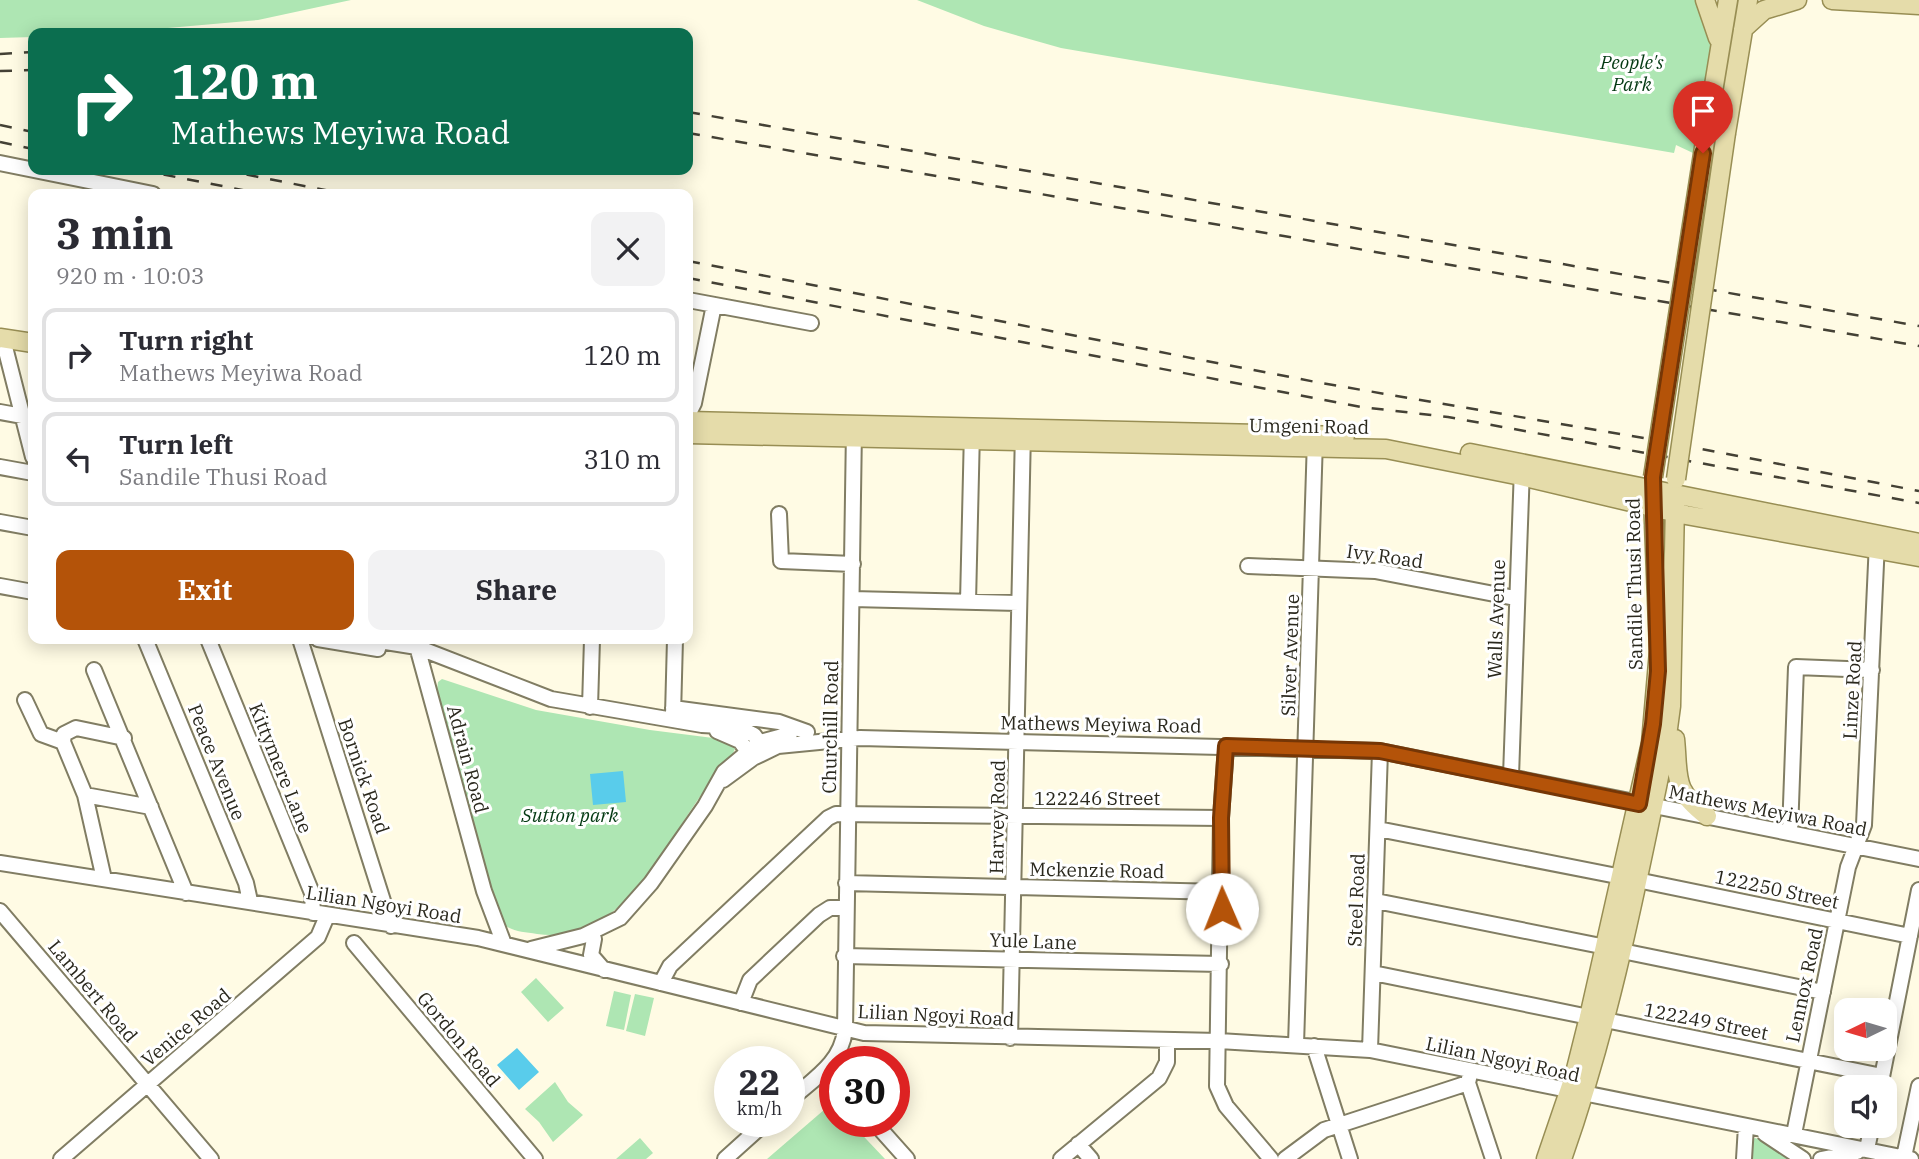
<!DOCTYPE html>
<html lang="en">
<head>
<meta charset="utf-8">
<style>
	:root { --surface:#fff; --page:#f2f2f3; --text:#2b2b33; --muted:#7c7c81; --line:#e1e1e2; --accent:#b45309 }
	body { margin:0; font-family:"IBM Plex Serif",serif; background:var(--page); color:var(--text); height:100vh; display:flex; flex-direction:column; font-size:26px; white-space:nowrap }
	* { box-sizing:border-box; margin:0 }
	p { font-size:23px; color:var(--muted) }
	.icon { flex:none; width:38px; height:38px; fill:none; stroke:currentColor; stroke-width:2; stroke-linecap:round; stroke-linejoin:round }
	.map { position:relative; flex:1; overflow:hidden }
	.sheet { position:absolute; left:28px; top:189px; width:665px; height:455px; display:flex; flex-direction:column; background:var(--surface); border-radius:14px; box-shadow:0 4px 18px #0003 }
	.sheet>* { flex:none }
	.hud { position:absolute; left:28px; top:28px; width:665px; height:147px; border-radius:14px; box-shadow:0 4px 18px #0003; background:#0b6e4f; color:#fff; overflow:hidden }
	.needle { width:46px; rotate:265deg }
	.fabs { position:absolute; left:1834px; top:998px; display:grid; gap:14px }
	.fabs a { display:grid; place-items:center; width:63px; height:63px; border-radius:14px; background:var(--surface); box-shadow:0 4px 18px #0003; font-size:35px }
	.speed { position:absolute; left:714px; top:1046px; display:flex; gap:14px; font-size:35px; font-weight:700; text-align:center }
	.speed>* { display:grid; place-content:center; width:91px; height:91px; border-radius:50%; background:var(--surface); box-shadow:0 4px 18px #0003; line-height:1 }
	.speed small { font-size:18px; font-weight:400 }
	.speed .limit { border:10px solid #d22; background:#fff; color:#111 }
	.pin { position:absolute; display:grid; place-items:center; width:60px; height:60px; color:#fff; margin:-72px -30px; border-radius:50% 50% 50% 0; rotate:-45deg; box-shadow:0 0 7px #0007 }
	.pin .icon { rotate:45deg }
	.me { position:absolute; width:77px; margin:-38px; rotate:359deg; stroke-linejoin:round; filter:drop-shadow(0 0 5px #0008) }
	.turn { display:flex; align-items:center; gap:24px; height:147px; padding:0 28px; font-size:32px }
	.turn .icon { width:91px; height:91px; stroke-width:2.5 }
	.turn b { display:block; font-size:49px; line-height:60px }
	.round { display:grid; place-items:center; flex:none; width:74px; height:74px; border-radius:14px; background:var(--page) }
	.summary { display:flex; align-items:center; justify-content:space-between; height:119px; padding:0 28px }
	h1 { font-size:42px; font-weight:700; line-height:52px }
	.cta { display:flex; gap:14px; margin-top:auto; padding:14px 28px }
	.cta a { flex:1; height:80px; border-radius:14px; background:var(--accent); color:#fff; font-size:28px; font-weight:700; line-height:80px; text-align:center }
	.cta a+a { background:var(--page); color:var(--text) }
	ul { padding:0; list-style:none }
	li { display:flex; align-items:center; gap:21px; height:94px; margin:0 14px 10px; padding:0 14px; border:4px solid var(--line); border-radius:14px }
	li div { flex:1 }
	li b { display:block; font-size:26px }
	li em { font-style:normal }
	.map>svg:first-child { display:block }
	.green { fill:#aee6b3 }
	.water { fill:#59cceb }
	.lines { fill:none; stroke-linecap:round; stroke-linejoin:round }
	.minor-casing { stroke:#817d63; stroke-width:18 }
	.major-casing { stroke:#988e54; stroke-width:21 }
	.minor { stroke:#fff; stroke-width:14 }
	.major { stroke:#e5dcaa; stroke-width:18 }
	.rail { stroke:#444135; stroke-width:2.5; stroke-dasharray:12 12; stroke-linecap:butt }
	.major-bridge-casing { stroke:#988e54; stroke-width:21; stroke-linecap:butt }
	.major-bridge { stroke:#e5dcaa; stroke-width:18 }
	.route-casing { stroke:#753606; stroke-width:18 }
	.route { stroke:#b45309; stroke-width:12 }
	.labels { text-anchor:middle; stroke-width:6; stroke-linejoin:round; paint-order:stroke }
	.park-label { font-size:19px; font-style:italic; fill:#033912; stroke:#fff }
	.street-label { font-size:19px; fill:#2a281d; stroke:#fff }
</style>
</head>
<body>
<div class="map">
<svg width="1919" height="1159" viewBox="0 0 1919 1159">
	<rect width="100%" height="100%" fill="#fffbe4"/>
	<!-- green -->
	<path class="green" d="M0 0H351L258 20 111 33H33V37L0 38Z
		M917 0H1700L1713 33 1693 153 1676 145 1674 153 1061 48 984 26Z
		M442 679 536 710 650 730 729 740 736 745C731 766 709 782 697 801 659 856 617 946 537 934 523 932 512 932 502 923L436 697 438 682Z
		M536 978 564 1008 548 1022 521 992Z
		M614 991 631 995 624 1030 606 1026Z
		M635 994 654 998 645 1036 626 1031Z
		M555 1082 568 1102 583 1115 553 1142 539 1122 525 1109Z
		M832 1103 835 1106V1122H850L885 1159H767Z
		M640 1138 653 1153 646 1159H616Z
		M1755 1138 1771 1143 1796 1159H1752V1140Z"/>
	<!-- water -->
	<path class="water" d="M623 771 626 802 593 805 590 774Z
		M517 1048 539 1072 519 1090 497 1065Z"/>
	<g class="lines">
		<!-- minor casing -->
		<g class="minor-casing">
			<path id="minor" d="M0 163 153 194
				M688 300 811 323
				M6 351 33 457
				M0 412 33 418
				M688 415 694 403 714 305
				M0 467 33 473
				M779 514 781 561 853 564
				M0 522 33 528
				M1248 566 1375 571 1515 598
				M0 586 33 592
				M852 599 1019 603
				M968 602 972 431
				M145 639 246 883 250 901
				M208 639 312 893 313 913
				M300 639 391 926
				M318 639 378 649
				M367 639 417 647 551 699 702 725 738 727 754 735 765 750
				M416 643 484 891 504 944
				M94 670 186 893
				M25 700 41 734 63 742
				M590 707 592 639
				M673 708 779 722 807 732
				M673 715 675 639
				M717 731 740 741 752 757
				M63 742 85 795 104 879
				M63 742 64 734 76 728 124 738
				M1226 746 1221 818 1217 1086 1226 1106 1271 1159
				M1511 776 1522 468
				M723 780 753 758 778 746 860 738 1380 751 1919 859
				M85 795 151 807
				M1378 829 1622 877
				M1790 832 1796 667 1872 670
				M0 863 478 938 864 1033 1219 1041 1370 1050 1911 1159
				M1637 880 1910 936
				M846 883 1221 892
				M1376 901 1606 947
				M0 911 211 1159
				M594 939 591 955 604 970
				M354 943 535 1159
				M531 949 583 936 620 918 651 883 705 806 724 772 760 742 790 734
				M1622 951 1823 992
				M844 956 1221 964
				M1373 973 1589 1017
				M661 983 670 966 828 818 836 814 1221 818
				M741 1003 750 980 819 915 830 908H846
				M1605 1020 1882 1076
				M1010 1038 1023 431
				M1296 1045 1315 439
				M1314 1046 1350 1159
				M1370 1050 1380 751
				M1470 1074 1468 1083 1493 1159
				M1880 1087 1919 890
				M789 1101C813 1079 841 1064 845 1030L854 429
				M874 1122 907 1159
				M1765 1134 1803 1159
				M1794 1134 1848 867 1864 825 1877 542
				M1078 1144 1091 1159
				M1867 1149 1872 1125
				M1904 1157 1919 1086
				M61 1159 318 937 327 916
				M725 1159 766 1122
				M1061 1159 1159 1078 1167 1062V1040
				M1285 1159 1324 1130 1468 1083
				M1744 1159 1746 1126
				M1821 1159 1857 1152"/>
		</g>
		<!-- major casing -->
		<g class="major-casing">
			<path id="major" d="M1705 0 1718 38
				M1832 0 1919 5
				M1743 29 1764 10 1797 0
				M1707 128 1728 0
				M1726 133 1748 0
				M0 338 33 343
				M688 421 1345 436
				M688 434 1386 449 1521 476 1686 515 1919 557
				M1470 453 1919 543
				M1675 739C1679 779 1672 789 1707 816
				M1546 1159 1574 1077 1589 1017 1651 743 1659 651 1653 498
				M1562 1159C1610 1024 1637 883 1666 743L1671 706 1675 503"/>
		</g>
		<!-- minor -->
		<use href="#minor" class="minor"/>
		<!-- major -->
		<use href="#major" class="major"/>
		<!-- rail -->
		<path class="rail" d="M0 54 33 52
			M0 71 33 70
			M688 112 1919 326
			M0 125 33 132
			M688 133 1919 346
			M0 142 33 149
			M140 170 263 194
			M223 170 345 194
			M688 261 1321 383 1655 440 1919 491
			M688 278 1361 407 1448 417 1919 503"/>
		<!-- major-bridge casing -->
		<g class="major-bridge-casing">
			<path id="major-bridge" d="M1653 477 1707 128
				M1676 479 1726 133"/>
		</g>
		<!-- major-bridge -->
		<use href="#major-bridge" class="major-bridge"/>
	</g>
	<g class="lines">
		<!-- route casing -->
		<g class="route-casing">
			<path id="route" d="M1222 909 1221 818 1226 746 1380 751 1639 804 1653 724 1658 671 1653 477 1703 153"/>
		</g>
		<!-- route -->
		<use href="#route" class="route"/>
	</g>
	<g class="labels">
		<!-- park labels -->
		<g class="park-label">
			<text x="1632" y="69">People's<tspan x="1632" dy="22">Park</tspan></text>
			<text x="570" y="822">Sutton park</text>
		</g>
		<!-- street labels -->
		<g class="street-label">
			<text transform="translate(1309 426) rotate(1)" y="7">Umgeni Road</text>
			<text transform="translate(1385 556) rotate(8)" y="7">Ivy Road</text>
			<text transform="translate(1634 584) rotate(-91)" y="7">Sandile Thusi Road</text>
			<text transform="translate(1496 619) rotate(-88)" y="7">Walls Avenue</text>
			<text transform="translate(1290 655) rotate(-88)" y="7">Silver Avenue</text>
			<text transform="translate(1852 690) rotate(-87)" y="7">Linze Road</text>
			<text transform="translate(1101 724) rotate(1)" y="7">Mathews Meyiwa Road</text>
			<text transform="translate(830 727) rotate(-89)" y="7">Churchill Road</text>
			<text transform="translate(468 759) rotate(75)" y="7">Adrain Road</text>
			<text transform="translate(217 762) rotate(68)" y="7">Peace Avenue</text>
			<text transform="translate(281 768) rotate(68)" y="7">Kittymere Lane</text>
			<text transform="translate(364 776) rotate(71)" y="7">Bornick Road</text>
			<text x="1097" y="805">122246 Street</text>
			<text transform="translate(1768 810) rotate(11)" y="7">Mathews Meyiwa Road</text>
			<text transform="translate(997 817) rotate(-89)" y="7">Harvey Road</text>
			<text transform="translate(1097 870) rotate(1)" y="7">Mckenzie Road</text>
			<text transform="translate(1777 889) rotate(12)" y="7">122250 Street</text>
			<text transform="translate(1356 900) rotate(-88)" y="7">Steel Road</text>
			<text transform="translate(384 904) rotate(9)" y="7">Lilian Ngoyi Road</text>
			<text transform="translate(1033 941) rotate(2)" y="7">Yule Lane</text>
			<text transform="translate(1804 985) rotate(-78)" y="7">Lennox Road</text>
			<text transform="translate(93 991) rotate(50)" y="7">Lambert Road</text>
			<text transform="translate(936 1015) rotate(3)" y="7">Lilian Ngoyi Road</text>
			<text transform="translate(1706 1021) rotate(11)" y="7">122249 Street</text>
			<text transform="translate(186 1027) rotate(-40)" y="7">Venice Road</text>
			<text transform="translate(459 1039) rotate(50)" y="7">Gordon Road</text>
			<text transform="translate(1503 1059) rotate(12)" y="7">Lilian Ngoyi Road</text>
		</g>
	</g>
</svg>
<div class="fabs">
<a><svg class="needle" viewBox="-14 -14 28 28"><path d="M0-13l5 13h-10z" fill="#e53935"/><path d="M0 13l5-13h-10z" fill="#7c7c81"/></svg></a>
<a><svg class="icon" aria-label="sound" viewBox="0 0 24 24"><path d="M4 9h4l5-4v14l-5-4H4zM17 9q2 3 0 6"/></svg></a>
</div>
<div class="speed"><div>22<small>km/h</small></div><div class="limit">30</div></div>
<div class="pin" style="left:1703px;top:153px;background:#d93025"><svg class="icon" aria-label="arrive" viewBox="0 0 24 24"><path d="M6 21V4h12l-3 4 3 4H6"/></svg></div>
<svg class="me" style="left:1222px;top:909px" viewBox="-20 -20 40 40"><circle r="19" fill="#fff"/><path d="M0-13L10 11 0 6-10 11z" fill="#b45309"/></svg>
<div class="hud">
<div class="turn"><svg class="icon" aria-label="right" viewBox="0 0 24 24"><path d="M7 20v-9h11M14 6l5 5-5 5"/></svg><div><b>120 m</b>Mathews Meyiwa Road</div></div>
</div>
<section class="sheet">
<div class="summary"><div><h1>3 min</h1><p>920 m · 10:03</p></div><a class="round"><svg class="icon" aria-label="close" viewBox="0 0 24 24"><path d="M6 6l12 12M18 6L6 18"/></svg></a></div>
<ul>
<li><svg class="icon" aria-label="right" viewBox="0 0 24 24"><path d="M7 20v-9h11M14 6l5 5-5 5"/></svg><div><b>Turn right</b><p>Mathews Meyiwa Road</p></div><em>120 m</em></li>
<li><svg class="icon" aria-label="left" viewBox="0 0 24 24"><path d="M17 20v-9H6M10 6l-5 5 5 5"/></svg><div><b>Turn left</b><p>Sandile Thusi Road</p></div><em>310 m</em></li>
</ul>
<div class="cta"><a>Exit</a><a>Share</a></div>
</section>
</div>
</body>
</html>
